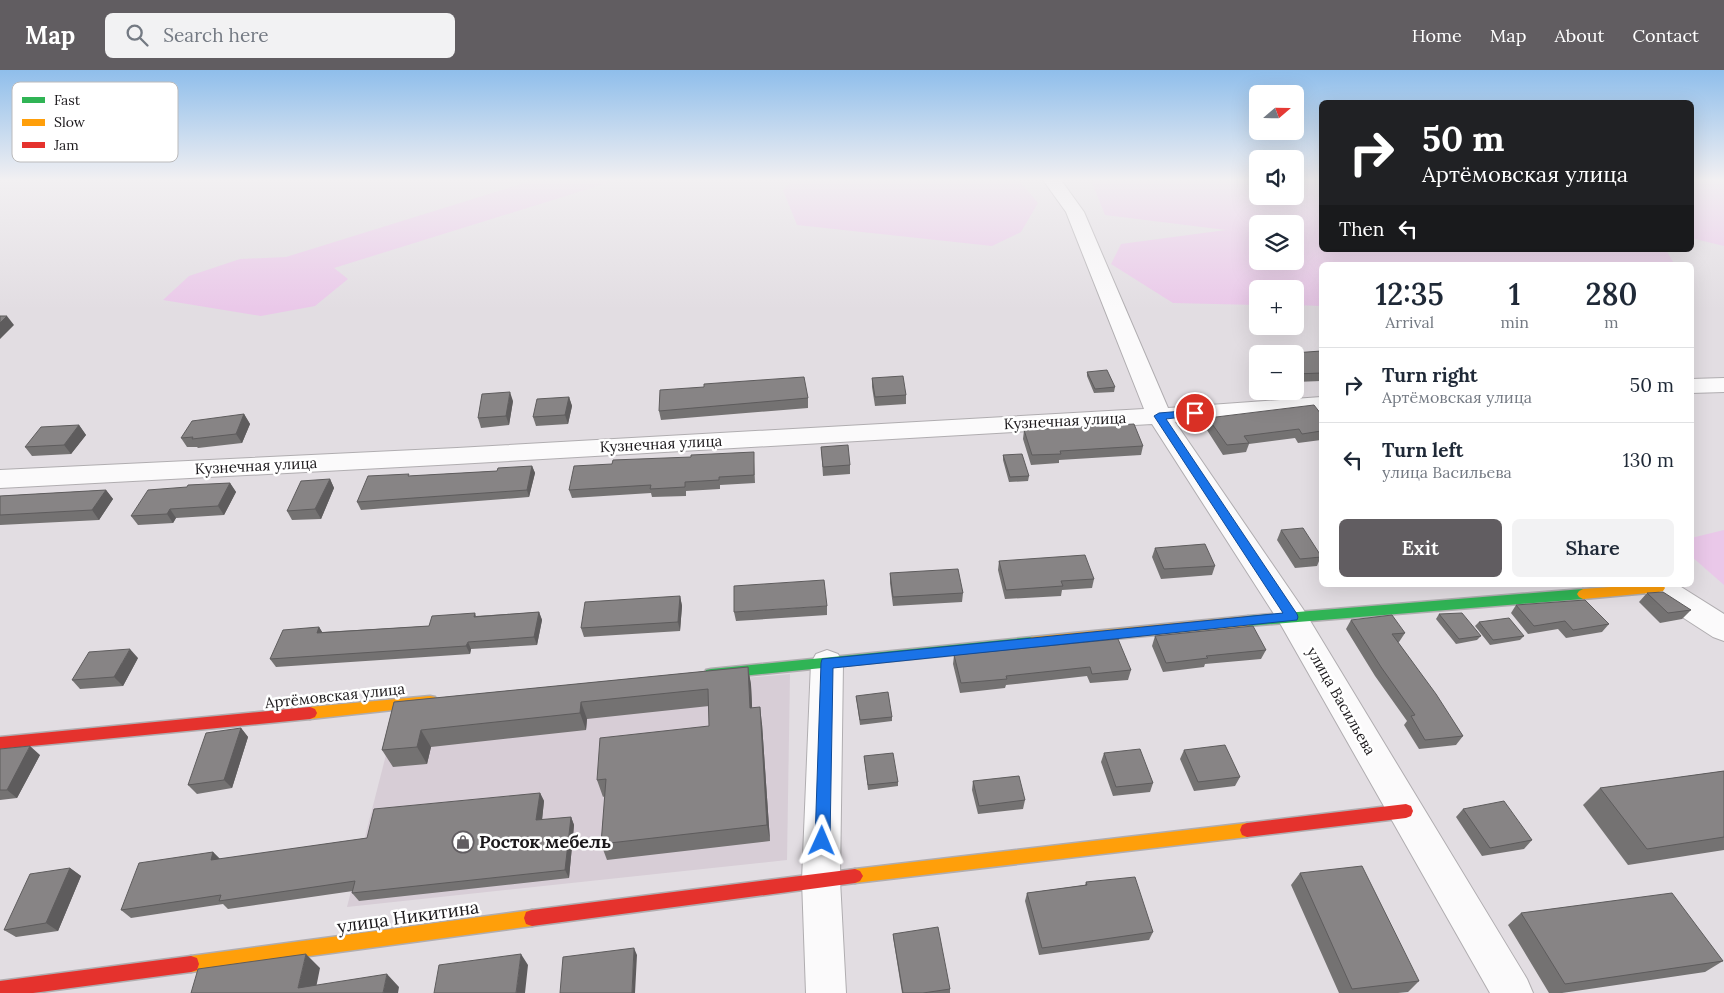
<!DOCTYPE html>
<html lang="en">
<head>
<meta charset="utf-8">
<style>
	:root { --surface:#fff; --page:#f2f2f3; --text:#1f2937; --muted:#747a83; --line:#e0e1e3; --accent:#615d61 }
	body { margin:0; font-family:Lora,serif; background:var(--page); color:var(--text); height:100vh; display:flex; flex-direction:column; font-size:19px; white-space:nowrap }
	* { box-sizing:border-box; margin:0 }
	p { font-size:16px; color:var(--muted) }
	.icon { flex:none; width:28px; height:28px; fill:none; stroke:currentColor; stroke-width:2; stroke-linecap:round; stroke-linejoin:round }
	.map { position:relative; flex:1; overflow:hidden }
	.side { position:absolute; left:1319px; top:192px; width:375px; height:325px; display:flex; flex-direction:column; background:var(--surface); border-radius:8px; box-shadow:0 5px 20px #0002 }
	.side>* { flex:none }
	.hud { position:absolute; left:1319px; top:30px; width:375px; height:152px; border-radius:8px; box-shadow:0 5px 20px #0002; background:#202124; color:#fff; overflow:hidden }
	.needle { width:32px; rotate:70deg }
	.fabs { position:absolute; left:1249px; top:15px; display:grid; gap:10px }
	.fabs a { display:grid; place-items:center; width:55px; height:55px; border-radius:8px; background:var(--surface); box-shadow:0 5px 20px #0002; font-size:25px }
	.pin { position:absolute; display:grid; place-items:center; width:42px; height:42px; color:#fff; margin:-21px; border:2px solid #fff; border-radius:50%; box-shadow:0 1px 5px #0007 }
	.me { position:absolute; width:55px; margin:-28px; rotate:1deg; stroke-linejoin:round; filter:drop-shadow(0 0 4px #0008) }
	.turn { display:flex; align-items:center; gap:18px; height:105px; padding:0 20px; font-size:22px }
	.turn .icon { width:65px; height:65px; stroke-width:2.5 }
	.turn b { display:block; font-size:35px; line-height:42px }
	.then { display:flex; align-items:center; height:48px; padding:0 20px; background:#0003; gap:10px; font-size:19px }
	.eta { display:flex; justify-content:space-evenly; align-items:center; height:85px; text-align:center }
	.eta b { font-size:30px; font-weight:600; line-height:35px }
	.button { display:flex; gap:10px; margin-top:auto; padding:10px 20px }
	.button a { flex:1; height:58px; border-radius:8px; background:var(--accent); color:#fff; font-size:20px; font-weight:600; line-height:58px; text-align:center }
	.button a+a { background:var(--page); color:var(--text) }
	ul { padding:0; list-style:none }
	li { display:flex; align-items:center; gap:15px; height:75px; padding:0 20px; border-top:1px solid var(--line) }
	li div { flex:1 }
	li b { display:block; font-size:19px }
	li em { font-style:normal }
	header { display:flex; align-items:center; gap:30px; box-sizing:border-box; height:70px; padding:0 25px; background:var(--accent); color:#fff }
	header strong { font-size:24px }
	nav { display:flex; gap:28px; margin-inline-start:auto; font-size:18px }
	.search { width:350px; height:45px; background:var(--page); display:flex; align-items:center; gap:12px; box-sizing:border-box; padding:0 18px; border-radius:8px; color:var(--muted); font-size:19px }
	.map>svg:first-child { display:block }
	.built { fill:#d7cdd6 }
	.green { fill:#eac8e9; fill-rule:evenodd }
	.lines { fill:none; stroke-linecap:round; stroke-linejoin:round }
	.street-casing { stroke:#b0adb0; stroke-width:2 }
	.fast-casing { stroke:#b0adb0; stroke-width:3 }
	.slow-casing { stroke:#b0adb0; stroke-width:3 }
	.jam-casing { stroke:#b0adb0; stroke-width:3 }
	.street { fill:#fbfafb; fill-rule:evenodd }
	.fast { fill:#30b455; fill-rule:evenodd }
	.slow { fill:#ff9f0a; fill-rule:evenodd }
	.jam { fill:#e5322d; fill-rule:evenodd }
	.wall { fill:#747272 }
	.shaded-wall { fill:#5e5c5d }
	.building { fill:#878485; stroke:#5e5c5d }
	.route { fill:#1a73e8; stroke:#114b97 }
	.labels { text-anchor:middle; stroke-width:5; stroke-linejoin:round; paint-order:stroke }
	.street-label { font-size:15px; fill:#1b181b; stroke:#fff }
	.near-poi-label { font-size:18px; font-weight:bold; fill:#1b181b; stroke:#fff; text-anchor:start }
	.near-street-label { font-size:18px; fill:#1b181b; stroke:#fff }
	.key { fill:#fff; stroke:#bbbabb; stroke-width:1 }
	.key-label { font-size:14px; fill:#1b181b }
</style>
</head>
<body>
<header>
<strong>Map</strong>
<div class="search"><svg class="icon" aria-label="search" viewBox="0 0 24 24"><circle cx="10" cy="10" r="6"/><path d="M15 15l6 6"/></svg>Search here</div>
<nav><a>Home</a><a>Map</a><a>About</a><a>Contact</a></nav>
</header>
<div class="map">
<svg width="1724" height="923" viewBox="0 0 1724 923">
	<rect width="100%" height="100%" fill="#e2dde2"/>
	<!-- built -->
	<path class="built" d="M790 604 787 790 347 837 398 638Z"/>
	<!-- green -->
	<path class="green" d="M534 110H617L334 198 348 209 315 236 261 246 163 230 189 206 240 189 286 187Z
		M793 110H1019L1038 133 1021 162 992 176 797 155 783 120Z
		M1091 110H1257L1258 126H1295V110H1321V180H1666L1675 195H1321V236L1295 235V219H1258L1257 235 1173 233 1111 194 1121 174 1226 160 1105 145ZM1258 154H1295V191H1258Z
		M1691 110H1724V176L1691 168Z
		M1724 460V515L1691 486V468Z"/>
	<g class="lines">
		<!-- street casing -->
		<g class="street-casing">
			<path id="street" d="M1043 110H1061L1084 142 1168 338 1321 327V341L1175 352 1303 539 1527 909 1533 923H1490L1281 555 1152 354 457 394 0 418V400L457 378 1144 339 1066 142Z
				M1724 308V322L1691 323V309Z
				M1640 515H1678L1724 544V571L1713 567 1645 523Z
				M827 580 838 584 843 593 840 810 846 923H806L802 810 811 593 816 584Z"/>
		</g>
		<!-- fast casing -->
		<g class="fast-casing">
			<path id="fast" d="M1583 519 1587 521 1589 524 1587 527 1583 529 1248 556 1244 554 1242 551 1244 548 1248 546Z
				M1032 567 1036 569 1038 572 1036 575 1032 577 711 609 706 608 705 604 706 600 711 599Z"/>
		</g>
		<!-- slow casing -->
		<g class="slow-casing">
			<path id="slow" d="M1640 515H1663L1665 518 1663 521 1659 522 1583 529 1579 527 1577 524 1579 521 1583 519Z
				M1248 546 1252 548 1254 551 1252 554 1248 556 1032 577 1028 575 1026 572 1028 569 1032 567Z
				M430 626 435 627 437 631 435 635 430 636 310 649 305 647 303 643 305 639 310 637Z
				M1247 753 1252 755 1254 760 1252 765 1247 767 855 813 850 811 847 806 850 801 855 799Z
				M532 840 538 842 540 848 538 854 532 856 191 902 185 900 183 894 185 888 191 886Z"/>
		</g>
		<!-- jam casing -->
		<g class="jam-casing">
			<path id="jam" d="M310 637 315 639 317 643 315 647 310 649 0 679V667Z
				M1406 734 1411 736 1413 741 1411 746 1406 748 1247 767 1242 765 1240 760 1242 755 1247 753Z
				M855 799 860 801 863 806 860 811 855 813 532 856 526 854 524 848 526 842 532 840Z
				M191 886 197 888 199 894 197 900 191 902 33 923H0V911Z"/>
		</g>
		<!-- street -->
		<use href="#street" class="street"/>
		<!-- fast -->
		<use href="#fast" class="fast"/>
		<!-- slow -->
		<use href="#slow" class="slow"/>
		<!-- jam -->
		<use href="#jam" class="jam"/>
	</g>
	<!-- wall -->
	<path class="wall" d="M1321 281V311L1295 312V284Z
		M1087 302 1115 317 1114 322 1094 323 1087 306Z
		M872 308 906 325V334L875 336 872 317Z
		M704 317 808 328V338L661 350 659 341Z
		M569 327 572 336 568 354 536 356 533 347Z
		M513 331 509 355 481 358 478 348Z
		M244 344 250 354 242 373 198 378 197 377H187L181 368Z
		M1321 344V370L1298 373 1295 368 1249 374 1246 382 1223 385 1205 357 1208 348Z
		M79 355 86 365 71 384 32 386 25 377Z
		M1024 360 1143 376 1141 385 1059 390V393L1031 395 1023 369Z
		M821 377 850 395V404L823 406Z
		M1003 385 1029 406 1028 411 1009 412 1003 390Z
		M754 390 755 413 720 415V419L686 421V426L652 427 651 423 572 428 569 420Z
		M532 396 535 403 529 427 361 440 357 432 410 406 497 401Z
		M330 409 334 418 321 449 292 450 287 441Z
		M230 413 236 422 224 445 176 448 173 453 138 455 131 446 187 417Z
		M106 420 113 429 99 450 0 455V426Z
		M1281 460 1321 486 1317 496 1295 498 1277 470Z
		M1155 478 1215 496 1212 505 1161 509 1152 487Z
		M999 491 1094 509 1092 518 1062 520 1061 526 1005 529 998 500Z
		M890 503 963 523 962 532 893 536 890 513Z
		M1647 523 1691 540 1682 549 1660 553 1639 532Z
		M680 526 682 536 680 561 584 567 581 558Z
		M1516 535 1609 554 1602 562 1566 568 1558 559 1528 564 1511 543Z
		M827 536V545L736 551 734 542Z
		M539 542 542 550 537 575 471 579 470 584 276 597 270 589 319 557 322 562 429 556 475 543 476 546Z
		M1439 544 1481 566 1477 570 1456 574 1436 549Z
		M1351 550 1405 563 1399 572H1398L1463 666 1456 675 1419 679 1404 655 1407 651 1375 606 1346 559Z
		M1479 552 1524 566 1520 570 1490 575 1475 556Z
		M1155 566 1266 580 1261 589 1205 594 1204 597 1163 602 1152 576Z
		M954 585 1131 600 1128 610 1090 613 1087 606 1006 615 1005 618 960 623 953 594Z
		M138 588 123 616 80 619 72 610Z
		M748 597 751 615 752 638 762 654 770 771 607 790 601 774 605 726 603 727 597 710 709 656V636L587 649 586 660 431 677 427 694 393 697 382 680 394 632Z
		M856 626 892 647V651L860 655Z
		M241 658 248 667 232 718 197 724 188 715Z
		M0 679 40 685 17 728 0 730Z
		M1184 680 1240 707 1235 716 1194 721 1180 689Z
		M1104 683 1153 713 1150 722 1113 726 1101 692Z
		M864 686 898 712V716L868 720Z
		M1724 701V780L1628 795 1583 735 1600 718Z
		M973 711 1025 730 1023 739 978 744 972 720Z
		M540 723 544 731 542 750 571 747 574 755 569 808 359 831 352 823 353 821 228 839 223 834 131 848 121 840 213 782 220 789 367 768Z
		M1463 739 1532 770 1524 779 1482 786 1456 747Z
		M70 798 81 806 58 861 16 867 4 860Z
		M1300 803 1419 911 1408 922 1398 923H1339L1291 815Z
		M1086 812 1153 862 1149 870 1039 885 1025 831 1027 823 1085 815Z
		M1521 843 1723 891 1705 902 1562 923H1549L1508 855Z
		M893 864 950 919V923H902L893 867Z"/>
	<!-- shaded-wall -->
	<path class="shaded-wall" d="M7 246 14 255 0 269V253Z
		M510 322 513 331 509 355 506 346Z
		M569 327 572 336 568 354 565 345Z
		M244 344 250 354 242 373 236 364Z
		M79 355 86 365 71 384 64 375Z
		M532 396 535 403 529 427 527 420Z
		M330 409 334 418 321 449 315 439Z
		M230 413 236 422 224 445 218 436Z
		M106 420 113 429 99 450 92 440Z
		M170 439 176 448 173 453 167 444Z
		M680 526 682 536 680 561 678 552Z
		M539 542 542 550 537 575 534 567Z
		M319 557 324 565 317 563Z
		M468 572 471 579 470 584 466 576Z
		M130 579 138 588 123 616 114 607Z
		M748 597 751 615 753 655 750 638Z
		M581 632 587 649 586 660 580 643Z
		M760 637 762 654 770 771 767 755Z
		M241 658 248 667 232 718 224 710Z
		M421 660 431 677 427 694 417 677Z
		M30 676 40 685 17 728 7 720Z
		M540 723 544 731 541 759 536 750Z
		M571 747 574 755 569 808 565 800Z
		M213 782 222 791 211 790Z
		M70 798 81 806 58 861 46 853Z
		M634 878 637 885 635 923H632Z
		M306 884 320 898 315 923 298 918Z
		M521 884 528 895 525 923H516Z
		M387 904 399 917 398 923H383Z"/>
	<!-- building -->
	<path class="building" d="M0 246H7L0 253Z
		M1321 281V303L1295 304V284H1280Z
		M1107 300 1115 317 1095 319 1087 302Z
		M903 306 906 325 875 327 872 308Z
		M804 307 808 328 659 341 660 320 704 317V314Z
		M510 322 506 346 478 348 482 324Z
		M569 327 565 345 533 347 537 329Z
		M1314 335 1321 344V361L1302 364 1299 359 1244 366 1249 373 1227 375 1208 348Z
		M244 344 236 364 192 369 193 367 181 368 192 351Z
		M1134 354 1143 376 1060 381 1061 384 1032 385 1024 360Z
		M79 355 64 375 25 377 41 357Z
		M848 375 850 395 823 397 821 377Z
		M754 382V405L719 407V410L685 412V417L650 419 651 415 569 420 574 396 612 394 613 390 691 387V385Z
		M1022 384 1029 406 1010 407 1003 385Z
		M532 396 527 420 357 432 368 406 409 404 408 406 497 401 498 398Z
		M330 409 315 439 287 441 301 411Z
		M230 413 218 436 170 439 167 444 131 446 148 420 187 417 188 415Z
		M106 420 92 440 0 445V426Z
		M1303 458 1321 486V487L1300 489 1281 460Z
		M1205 474 1215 496 1164 499 1155 478Z
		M1085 485 1094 509 1061 511 1063 516 1006 520 999 491Z
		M958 499 963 523 893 527 890 503Z
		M824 510 827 536 734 542V516Z
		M1663 522 1691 540 1668 543 1647 523Z
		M680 526 678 552 581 558 585 532Z
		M1585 530 1609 554 1573 560 1565 551 1534 556 1516 535Z
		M539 542 534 567 468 572 466 576 270 589 283 560 319 557 317 563 429 556 432 546 475 543 474 547Z
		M1462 543 1481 566 1459 569 1439 544Z
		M1392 545 1405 563 1392 564 1436 624 1463 666 1425 670 1411 646 1415 645 1381 597 1351 550Z
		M1509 548 1524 566 1493 570 1479 552Z
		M1253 556 1266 580 1206 586 1208 588 1166 593 1155 566Z
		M1118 569 1131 600 1092 604 1090 597 1006 606 1007 609 961 613 954 585Z
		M130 579 114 607 72 610 89 582Z
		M748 597 750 638 760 637 767 755 601 774 606 709 597 710 600 668 709 656 708 619 581 632 580 643 421 660 417 677 382 680 394 632Z
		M888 622 892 647 860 650 856 626Z
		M241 658 224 710 188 715 206 663Z
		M1225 675 1240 707 1198 712 1184 680Z
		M30 676 7 720H0V679Z
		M1140 679 1153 713 1116 717 1104 683Z
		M893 683 898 712 868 715 864 686Z
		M1724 701V767L1647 779 1600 718Z
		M1019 706 1025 730 979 736 973 711Z
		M540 723 536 750 571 747 565 800 352 823 355 811 219 831 221 825 121 840 139 793 213 782 211 790 367 768 374 739Z
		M1504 731 1532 770 1490 778 1463 739Z
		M1362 796 1419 911 1352 919 1300 803Z
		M70 798 46 853 4 860 30 804Z
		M1135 807 1153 862 1042 878 1027 823 1087 815 1086 812Z
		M1672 823 1723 891 1565 914 1521 843Z
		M938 857 950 919 923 923H903L893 864Z
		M634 878 632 923H560L563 887Z
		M306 884 298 918 387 904 383 923H191L198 899Z
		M521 884 516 923H434L439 895Z"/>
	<!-- sky -->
	<linearGradient id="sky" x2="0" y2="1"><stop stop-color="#8fbeeb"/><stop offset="0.46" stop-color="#f2f0f2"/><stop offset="1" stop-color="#f2f0f2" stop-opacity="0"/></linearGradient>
	<rect width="1724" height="239" fill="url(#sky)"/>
	<!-- route -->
	<path class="route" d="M1195 340 1198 341V345L1166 349 1297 544 1298 547 1297 550 833 598 830 771 827 776 822 778 817 776 815 771 821 593 822 589 1283 543 1154 346 1159 343Z"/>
	<!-- icons -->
	<defs>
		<g id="shop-ring" transform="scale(1.125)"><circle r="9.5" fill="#fff" stroke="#615d61" stroke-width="1.5"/><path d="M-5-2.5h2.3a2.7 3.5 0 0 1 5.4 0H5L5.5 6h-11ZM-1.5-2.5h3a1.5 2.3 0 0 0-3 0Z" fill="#615d61"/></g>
	</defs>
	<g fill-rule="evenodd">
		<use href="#shop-ring" x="463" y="772"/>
	</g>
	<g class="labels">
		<!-- street labels -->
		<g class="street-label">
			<text transform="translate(1065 351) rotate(-3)" y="5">Кузнечная улица</text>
			<text transform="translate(661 374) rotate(-3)" y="5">Кузнечная улица</text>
			<text transform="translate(256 396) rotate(-3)" y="5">Кузнечная улица</text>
			<text transform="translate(335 626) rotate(-6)" y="5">Артёмовская улица</text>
			<text transform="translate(1341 631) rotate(60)" y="5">улица Васильева</text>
		</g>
		<!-- near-poi labels -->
		<g class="near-poi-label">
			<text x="479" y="778">Росток мебель</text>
		</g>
		<!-- near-street labels -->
		<g class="near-street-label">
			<text transform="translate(408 847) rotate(-8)" y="6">улица Никитина</text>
		</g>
	</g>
	<!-- legend -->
	<rect x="12" y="12" width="166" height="80" rx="8" class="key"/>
	<rect x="22" y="27" width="23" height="6" fill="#30b455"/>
	<rect x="22" y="49" width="23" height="7" fill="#ff9f0a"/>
	<rect x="22" y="72" width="23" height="6" fill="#e5322d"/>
	<g class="key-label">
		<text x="54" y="35">Fast</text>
		<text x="54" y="57">Slow</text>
		<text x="54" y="80">Jam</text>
	</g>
</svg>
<div class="fabs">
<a><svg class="needle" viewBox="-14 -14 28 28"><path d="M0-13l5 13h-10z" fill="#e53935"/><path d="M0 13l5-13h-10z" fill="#747a83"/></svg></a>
<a><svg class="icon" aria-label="sound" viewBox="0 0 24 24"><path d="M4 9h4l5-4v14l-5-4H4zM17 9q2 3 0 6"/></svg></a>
<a><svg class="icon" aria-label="layers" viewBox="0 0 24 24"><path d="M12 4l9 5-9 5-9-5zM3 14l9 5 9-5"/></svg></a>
<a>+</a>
<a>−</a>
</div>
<div class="pin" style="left:1195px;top:343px;background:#d93025"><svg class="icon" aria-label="arrive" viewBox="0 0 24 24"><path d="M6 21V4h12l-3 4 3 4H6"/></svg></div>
<svg class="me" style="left:822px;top:771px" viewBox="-20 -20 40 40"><path d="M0-17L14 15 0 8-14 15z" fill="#1a73e8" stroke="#fff" stroke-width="4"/></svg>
<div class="hud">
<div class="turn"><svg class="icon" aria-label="right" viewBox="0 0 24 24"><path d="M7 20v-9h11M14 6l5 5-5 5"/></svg><div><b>50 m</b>Артёмовская улица</div></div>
<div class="then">Then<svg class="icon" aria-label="left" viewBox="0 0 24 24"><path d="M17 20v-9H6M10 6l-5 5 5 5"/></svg></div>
</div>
<section class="side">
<div class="eta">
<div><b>12:35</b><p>Arrival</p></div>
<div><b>1</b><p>min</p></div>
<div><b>280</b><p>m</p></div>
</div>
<ul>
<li><svg class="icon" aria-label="right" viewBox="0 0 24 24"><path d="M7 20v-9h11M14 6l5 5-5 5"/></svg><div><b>Turn right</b><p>Артёмовская улица</p></div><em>50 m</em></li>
<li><svg class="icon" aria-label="left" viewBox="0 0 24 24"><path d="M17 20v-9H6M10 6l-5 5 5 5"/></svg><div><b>Turn left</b><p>улица Васильева</p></div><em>130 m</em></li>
</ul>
<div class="button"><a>Exit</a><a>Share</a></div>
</section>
</div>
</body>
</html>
